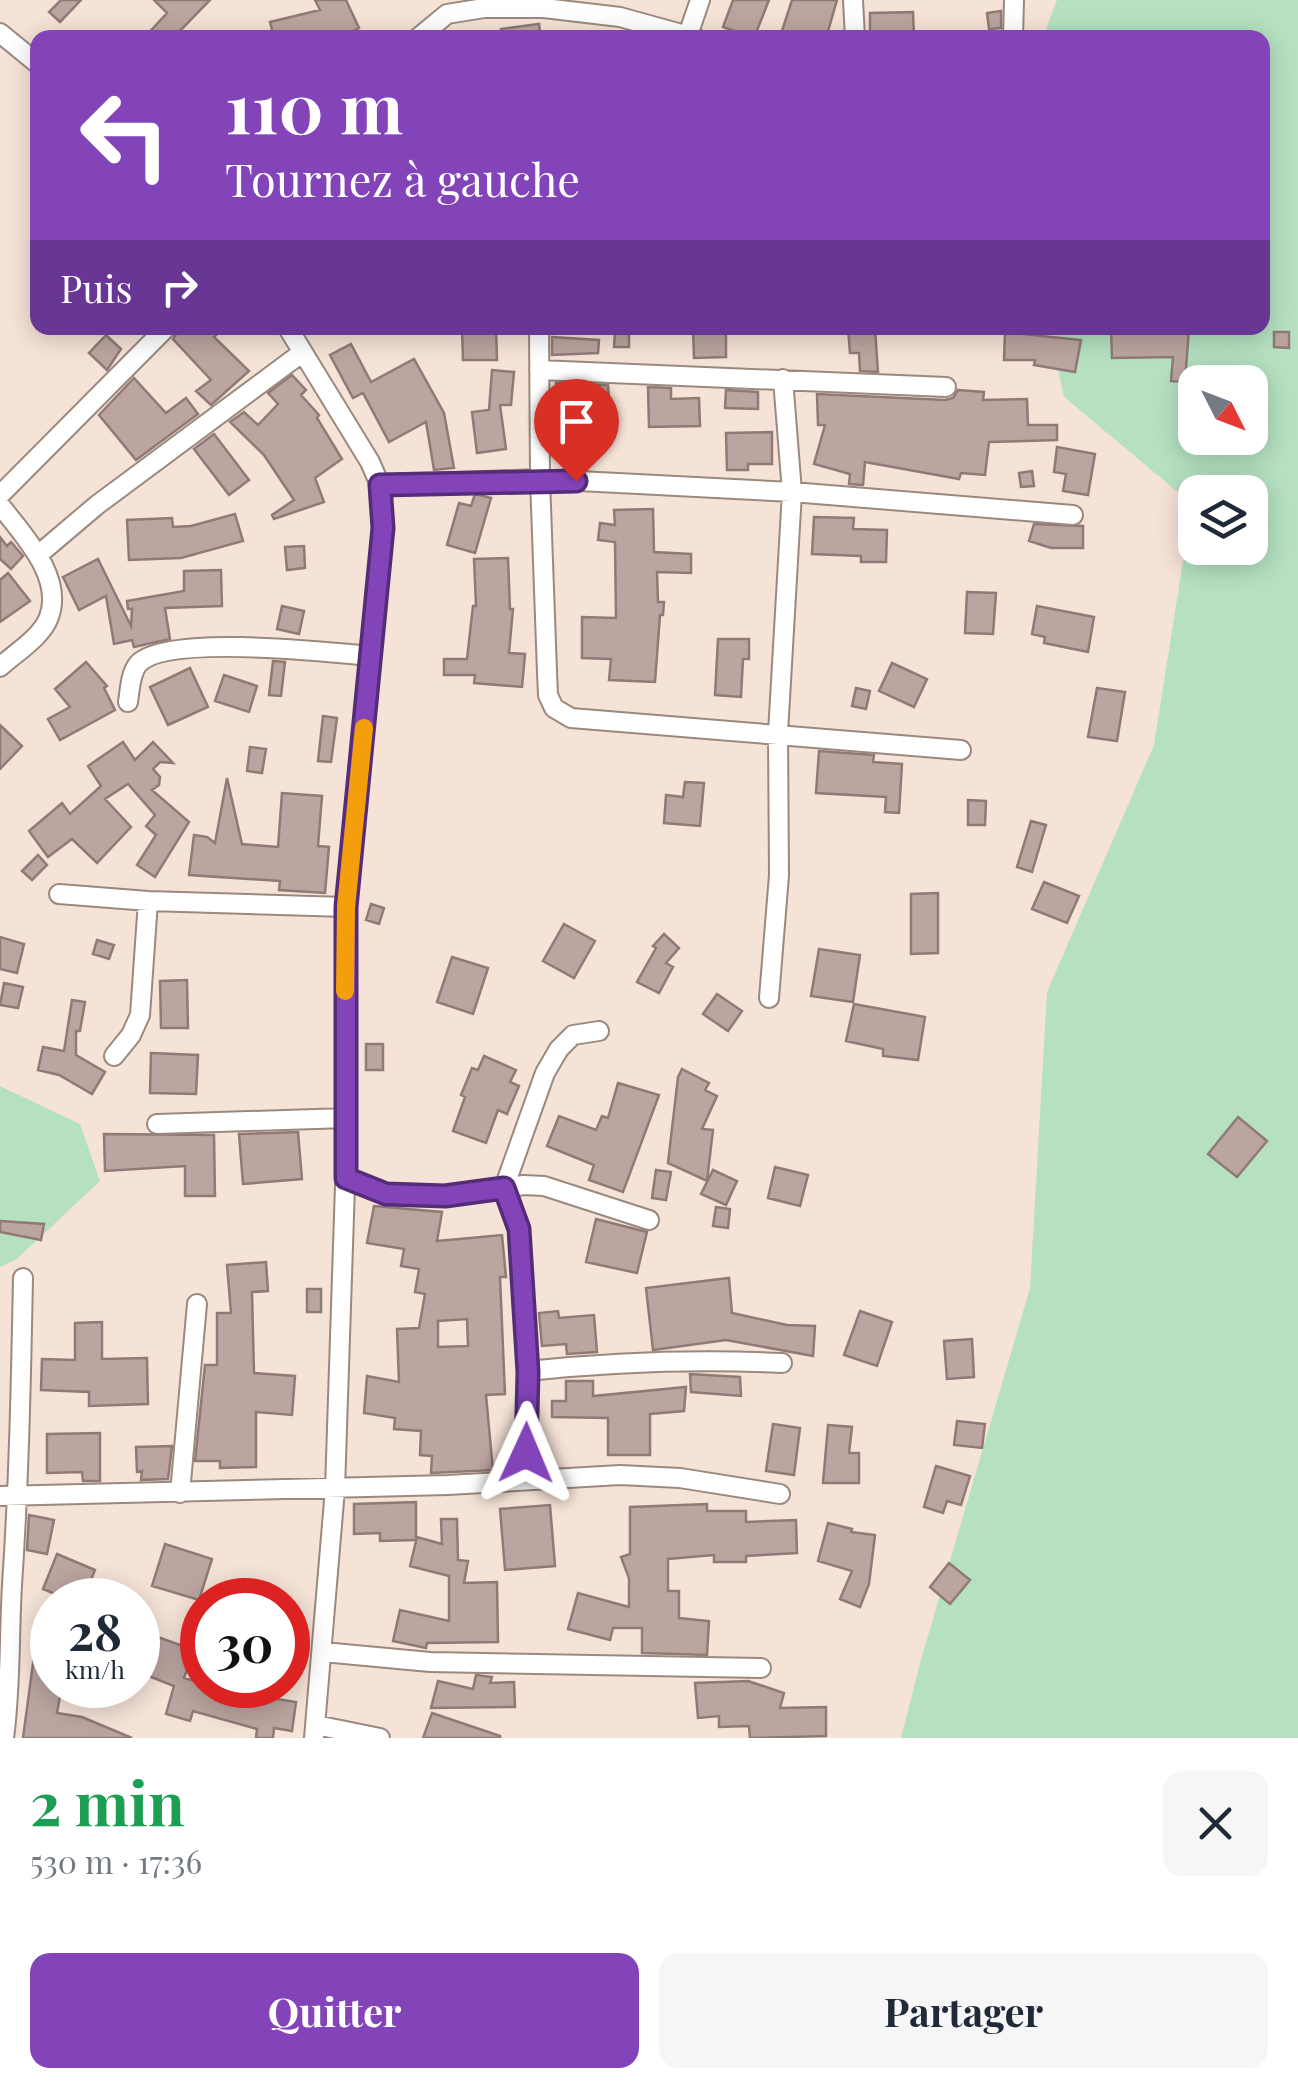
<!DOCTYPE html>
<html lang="fr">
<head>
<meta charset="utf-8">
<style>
	:root { --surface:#fff; --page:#f6f6f7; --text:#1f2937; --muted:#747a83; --accent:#8344b9 }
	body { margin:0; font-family:"Playfair Display",serif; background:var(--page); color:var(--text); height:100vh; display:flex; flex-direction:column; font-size:38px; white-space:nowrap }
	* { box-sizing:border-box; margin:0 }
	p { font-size:32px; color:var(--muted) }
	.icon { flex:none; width:55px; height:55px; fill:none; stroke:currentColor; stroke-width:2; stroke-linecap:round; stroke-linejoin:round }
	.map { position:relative; height:1738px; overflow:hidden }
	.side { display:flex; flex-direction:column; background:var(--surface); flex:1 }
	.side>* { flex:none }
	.top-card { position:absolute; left:30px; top:30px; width:1240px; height:305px; border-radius:20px; box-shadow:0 5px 25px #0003; background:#8344b9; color:#fff; overflow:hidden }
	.needle { width:65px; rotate:132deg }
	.tools { position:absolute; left:1178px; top:365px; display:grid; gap:20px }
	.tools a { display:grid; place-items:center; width:90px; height:90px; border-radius:20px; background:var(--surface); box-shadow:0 5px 25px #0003; font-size:50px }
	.speed { position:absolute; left:30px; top:1578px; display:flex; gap:20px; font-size:50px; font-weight:700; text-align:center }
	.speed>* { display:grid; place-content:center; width:130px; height:130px; border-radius:50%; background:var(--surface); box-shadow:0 5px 25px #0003; line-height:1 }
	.speed small { font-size:25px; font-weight:400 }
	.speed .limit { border:15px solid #d22; background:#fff; color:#111 }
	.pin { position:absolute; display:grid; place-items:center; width:85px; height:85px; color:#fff; margin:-102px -42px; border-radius:50% 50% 50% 0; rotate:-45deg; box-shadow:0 0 10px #0007 }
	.pin .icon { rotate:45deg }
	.me { position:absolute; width:110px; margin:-55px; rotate:1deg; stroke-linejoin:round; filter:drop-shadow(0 0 8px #0008) }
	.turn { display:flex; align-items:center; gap:35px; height:210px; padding:0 30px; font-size:45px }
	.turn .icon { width:130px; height:130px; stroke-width:2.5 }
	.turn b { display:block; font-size:70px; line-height:85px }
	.then { display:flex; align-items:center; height:95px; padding:0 30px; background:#0003; gap:20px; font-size:38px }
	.round { display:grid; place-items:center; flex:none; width:105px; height:105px; border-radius:20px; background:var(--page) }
	.summary { display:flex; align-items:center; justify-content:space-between; height:170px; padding:0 30px }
	h1 { font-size:60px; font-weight:700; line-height:75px; color:#1e9e55 }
	.action { display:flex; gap:20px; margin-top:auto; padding:20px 30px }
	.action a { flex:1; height:115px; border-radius:20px; background:var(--accent); color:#fff; font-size:40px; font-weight:700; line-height:115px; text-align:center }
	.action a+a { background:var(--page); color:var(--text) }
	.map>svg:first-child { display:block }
	.green { fill:#b5e1c1; fill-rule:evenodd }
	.building { fill:#bca5a1; stroke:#8f7a76; stroke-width:2.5; fill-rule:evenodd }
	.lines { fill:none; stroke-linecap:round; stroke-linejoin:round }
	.minor-casing { stroke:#9b897e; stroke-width:22 }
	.minor { stroke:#fff; stroke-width:18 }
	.route-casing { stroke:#552c78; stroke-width:25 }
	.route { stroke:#8344b9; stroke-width:18 }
	.slow { stroke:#f59e0b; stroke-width:18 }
</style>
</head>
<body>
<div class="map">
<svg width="1298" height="1738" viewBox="0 0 1298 1738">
	<rect width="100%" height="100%" fill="#f6e3d7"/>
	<!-- green -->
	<path class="green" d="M1057 0H1298V1738H901L920 1663 1030 1288 1047 992 1154 745 1192 504 1064 397 1049 328H1262V38L1043 37ZM1195 382H1250V438H1195ZM1195 492H1250V548H1195Z
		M0 1086 80 1124 100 1181 17 1259 0 1267Z"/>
	<!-- building -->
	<path class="building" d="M61 0H81L60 22 49 12Z
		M154 0H210L173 38H144L167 13Z
		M315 0H346L359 28 340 38H274L270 22 320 10Z
		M733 0H769L754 38 723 27Z
		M792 0H837L826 38H794L781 34Z
		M1001 11V28L989 29 987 13Z
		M913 12 914 38H870V13Z
		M539 24 541 38H502L501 29Z
		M180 328H223L214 337 249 371 211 405 196 391 211 380 173 339Z
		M462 328H496L497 360H463Z
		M693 328H726V357L694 358Z
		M848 328H875L878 372 860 371 859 353H850Z
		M1111 328H1189L1185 382 1171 381 1173 357 1112 358Z
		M615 332 629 333V347H614Z
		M1005 332 1081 340 1075 372 1034 365 1035 360H1004Z
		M1274 332H1289V348L1274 347Z
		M106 335 121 349 107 370 89 353Z
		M552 337 599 340 598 353 552 355Z
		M351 344 371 382 414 359 444 413 454 468 434 470 426 422 389 442 363 393 353 398 330 355Z
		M492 370 514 372 511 405H500L506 449 477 453 472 412 489 410Z
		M292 375 306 390 301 395 319 415 317 418 342 459 315 478 324 502 274 519 272 515 294 500 264 455 230 422 244 412 258 425 278 404 268 393Z
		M134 378 166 413 186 398 198 414 136 460 99 415Z
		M556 383 608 385 609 398 594 399 597 438 561 441Z
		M648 387 671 388V399L699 398 700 426 649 427Z
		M726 390 758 392V409L725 408Z
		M958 390 984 392 983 400 1027 399 1028 425H1057V440L989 442 985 475 961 473 959 479 865 462 863 485 849 484 850 474 814 464 825 425H818L817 394 945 400 953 398Z
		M772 432V464H748V470H727L726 433Z
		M214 434 249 480 229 495 194 449Z
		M1057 447 1095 454 1088 495 1063 491 1066 474 1054 472Z
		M1032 471 1034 486 1021 487 1019 473Z
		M475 494 491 498 475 553 447 545 459 503 471 506Z
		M653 509 654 552 691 554V573L657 572 658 602H664L663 615H660L655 682 609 680 611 659 582 658V617L616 618 615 542 598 540 600 523 615 525 614 510Z
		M235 514 243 541 181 558 129 560 127 520 172 518 173 527 191 526Z
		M814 517 854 518 853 529 887 530 886 562H861V556L812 554Z
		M1034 524 1083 526V548H1051L1029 541Z
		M0 537 7 546 11 542 23 556 11 569 0 559Z
		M304 546 305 568 287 570 285 547Z
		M508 558 510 609H513L509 653 525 654 522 687 474 683 475 675H444V659H467L473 606H476L474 559Z
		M98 559 131 626 132 609H128L127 601 184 591V571L221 570 222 606 165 608 170 639 134 647 132 640 114 644 106 596 79 610 63 577Z
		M8 573 30 601 0 622V580Z
		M967 592 996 593 993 634 965 633Z
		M282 606 304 611 299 634 277 629Z
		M1037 606 1094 617 1088 652 1044 643 1045 637 1032 634Z
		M718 639H749V659H743L741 697 715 695Z
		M273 661 285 662 281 696 269 695Z
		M86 662 107 686 104 688 115 710 60 740 48 719 70 707 55 689Z
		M892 663 927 679 914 707 879 691Z
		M190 668 208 707 168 725 150 687Z
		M224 675 257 686 249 712 215 701Z
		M856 688 870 691 866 709 852 706Z
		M1097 688 1125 692 1117 741 1088 737Z
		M323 716 337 718 331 762 318 761Z
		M0 725 22 746 0 769Z
		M123 742 135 760 153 742 173 763 160 762 153 769 160 777 159 785 152 790 189 822 155 877 137 865 156 835 146 826 155 815 128 784 105 799 131 827 97 863 72 839 48 857 29 831 62 803 70 814 101 786 88 766Z
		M250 747 266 749 262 773 247 771Z
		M819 751 874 755 873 762 902 764 899 813 885 812 886 797 816 793Z
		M227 778 242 844 278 847 282 793 322 796 318 846 329 847 325 893 279 890 280 881 189 875 194 835 207 837 215 843Z
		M685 782 704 783 700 826 664 823 666 795 683 797Z
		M968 800 986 801 985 825H968Z
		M1031 821 1046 825 1032 872 1017 867Z
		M38 855 47 865 32 880 22 871Z
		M1044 882 1079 896 1067 923 1032 909Z
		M938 893V953L911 954V894Z
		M371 904 384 908 379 924 366 920Z
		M564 924 595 941 574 978 543 961Z
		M664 934 679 948 666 963 673 967 659 993 637 982 656 948 653 946Z
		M0 937 24 944 17 973 0 969Z
		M97 940 114 945 109 959 93 954Z
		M819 949 860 955 853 1002 811 996Z
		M452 957 488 968 473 1014 437 1002Z
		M187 980 188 1028H161L160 981Z
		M4 983 23 987 18 1008 0 1005Z
		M717 994 742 1011 728 1031 703 1014Z
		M72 1000 85 1002 80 1031H76V1055L105 1072 92 1094 59 1075 38 1070 43 1047 64 1051Z
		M854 1004 925 1017 918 1060 883 1056V1049L846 1041Z
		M366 1044H383V1070H366Z
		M151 1053 198 1055 196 1094 150 1093Z
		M484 1056 516 1070 510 1082 519 1086 507 1114 498 1110 486 1143 453 1131 465 1097 461 1095 472 1068 478 1070Z
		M682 1069 709 1083 705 1090 717 1096 702 1129 713 1130 707 1181 668 1163 678 1077Z
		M618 1083 659 1095 623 1192 589 1180 594 1165 547 1146 559 1116 596 1130 602 1116 608 1118Z
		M1238 1117 1267 1141 1237 1177 1208 1154Z
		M298 1132 302 1179 243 1184 239 1134Z
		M104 1134 214 1135 215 1196H185V1166L105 1171Z
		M775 1167 808 1175 800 1206 768 1198Z
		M656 1170 671 1172 666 1200 652 1198Z
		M713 1170 737 1181 726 1205 701 1194Z
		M374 1206 442 1212 437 1241 502 1235 506 1277H500L505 1394 486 1395 493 1470 431 1473 432 1456 420 1455 421 1431 394 1429 395 1418 364 1413 367 1376 399 1382 397 1329 419 1328 425 1294 415 1292 419 1269 401 1266 404 1249 367 1243ZM467 1319 468 1346 438 1347V1321Z
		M716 1207 730 1209 728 1228 713 1226Z
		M596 1219 647 1232 637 1273 586 1262Z
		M0 1221 44 1224 41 1240 0 1232Z
		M266 1262 268 1291 252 1292 254 1373 295 1376 292 1415 256 1412V1467L220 1468V1461H195L205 1365H217V1313H231L227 1265Z
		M729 1278 732 1313 787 1325 815 1326 813 1356 726 1340 653 1350 646 1288Z
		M307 1289H321V1312H307Z
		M558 1311 559 1318 594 1315 597 1352 567 1354 566 1344 542 1346 539 1313Z
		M860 1311 892 1322 877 1366 844 1355Z
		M102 1322V1359L147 1358 148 1404 89 1406V1392L41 1390 42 1359 75 1360V1323Z
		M972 1339 974 1377 947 1379 944 1341Z
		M690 1374 740 1377 741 1396 691 1392Z
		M566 1381H593V1396L686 1387 684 1411 650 1414V1455H608V1418L552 1417V1401H566Z
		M957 1421 985 1424 982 1448 954 1445Z
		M773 1424 800 1428 794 1475 766 1471Z
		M828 1425 852 1427 849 1453H859V1483H823Z
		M100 1433V1481H83L82 1472 47 1473V1434Z
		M172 1446 168 1479 141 1480 142 1471 137 1472 136 1447Z
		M936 1466 970 1476 961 1505 947 1501 943 1513 924 1507Z
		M416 1502V1540L380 1541V1533L354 1534V1504Z
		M707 1504V1511H746V1522L796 1520 797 1553 746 1556V1562H714V1555L668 1559V1591H679V1618L709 1621 707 1655 642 1653V1628H613L610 1640 568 1629 578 1593 629 1607V1578L621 1557 630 1554V1507Z
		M550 1505 555 1566 505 1570 500 1509Z
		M29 1515 54 1520 47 1554 27 1550Z
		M441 1519H457L458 1560 468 1561 464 1583 497 1582 498 1642 427 1643 426 1648 393 1641 400 1610 449 1621V1576L410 1566 417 1537 442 1544Z
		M828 1523 852 1529 851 1532 875 1535 869 1584 860 1607 840 1599 852 1571 818 1561Z
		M165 1544 212 1559 199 1600 152 1586Z
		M57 1554 95 1570 83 1600H70L43 1589Z
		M949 1563 970 1580 950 1604 930 1587Z
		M155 1636 194 1650 184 1678 258 1699V1696L296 1702 292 1731 274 1728 273 1738H256L257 1729 193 1711 190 1721 166 1714 174 1686 141 1673Z
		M34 1656 52 1659V1685H62L57 1713 82 1717 132 1738H23Z
		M476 1675 492 1677 490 1683 514 1682 515 1707 431 1708 438 1681 473 1689Z
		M748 1681 784 1693 780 1708 826 1707V1736L750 1738 749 1726 719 1727V1716L698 1718 695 1683Z
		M432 1713 500 1736V1738H423Z"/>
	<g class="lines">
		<!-- minor casing -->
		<g class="minor-casing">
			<path id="minor" d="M853 0 855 38
				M0 33 38 64
				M688 35 700 0
				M418 38 447 14 484 8H544L620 17 696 38
				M1013 38 1014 0
				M288 328 370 462 380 485 383 528 346 907V1155L335 1489 314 1738
				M539 328 540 479 547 672 548 695 554 708 571 718 961 750
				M539 370 946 387
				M380 485 540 479 792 492 1073 515
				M0 495 166 328
				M0 505C22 534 64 576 49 617 42 637 15 653 0 667
				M38 555 97 505 303 352
				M128 702C130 690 130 674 138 664 165 634 329 652 371 656
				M59 894 148 901 346 907
				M769 998 779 875 778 733 792 492 783 379
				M114 1056 131 1035 140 1015 148 901
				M157 1124 346 1118
				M346 1178 387 1193 445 1197 524 1185 544 1186 649 1220
				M528 1371C613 1362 696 1359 782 1363
				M526 1480 528 1371 519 1229 504 1188 545 1073 559 1049 573 1035 599 1031
				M180 1493 197 1304
				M0 1496 448 1485 620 1475 680 1478 780 1494
				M323 1652 430 1662 761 1668
				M316 1725 380 1738
				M4 1738C11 1687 9 1636 12 1585 19 1482 21 1380 23 1278"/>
		</g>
		<!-- minor -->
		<use href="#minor" class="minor"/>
	</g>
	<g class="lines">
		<!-- route casing -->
		<g class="route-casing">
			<path id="route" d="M526 1453 528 1372 519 1229 504 1188 445 1196 386 1194 346 1178V907L383 528 380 485 576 481"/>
		</g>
		<!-- route -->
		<use href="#route" class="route"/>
		<!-- slow -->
		<path class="slow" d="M345 991 346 907 364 728"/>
	</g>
</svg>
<div class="tools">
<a><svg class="needle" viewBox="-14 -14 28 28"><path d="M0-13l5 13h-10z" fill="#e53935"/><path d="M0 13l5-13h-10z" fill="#747a83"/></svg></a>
<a><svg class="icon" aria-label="layers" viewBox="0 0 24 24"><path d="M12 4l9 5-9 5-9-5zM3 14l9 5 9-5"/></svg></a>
</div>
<div class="speed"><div>28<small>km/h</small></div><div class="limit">30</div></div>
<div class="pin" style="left:576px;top:481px;background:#d93025"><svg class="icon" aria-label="arrive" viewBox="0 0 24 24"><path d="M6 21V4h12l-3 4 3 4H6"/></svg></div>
<svg class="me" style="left:526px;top:1453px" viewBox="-20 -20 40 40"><path d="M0-17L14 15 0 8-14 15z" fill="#8344b9" stroke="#fff" stroke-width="4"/></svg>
<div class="top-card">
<div class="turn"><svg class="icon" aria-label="left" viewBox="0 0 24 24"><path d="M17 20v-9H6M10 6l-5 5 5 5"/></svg><div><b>110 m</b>Tournez à gauche</div></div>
<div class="then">Puis<svg class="icon" aria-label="right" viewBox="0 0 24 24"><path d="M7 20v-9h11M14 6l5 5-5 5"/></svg></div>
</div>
</div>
<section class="side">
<div class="summary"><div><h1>2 min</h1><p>530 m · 17:36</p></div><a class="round"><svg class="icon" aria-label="close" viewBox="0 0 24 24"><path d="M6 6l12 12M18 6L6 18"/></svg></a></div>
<div class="action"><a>Quitter</a><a>Partager</a></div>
</section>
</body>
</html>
